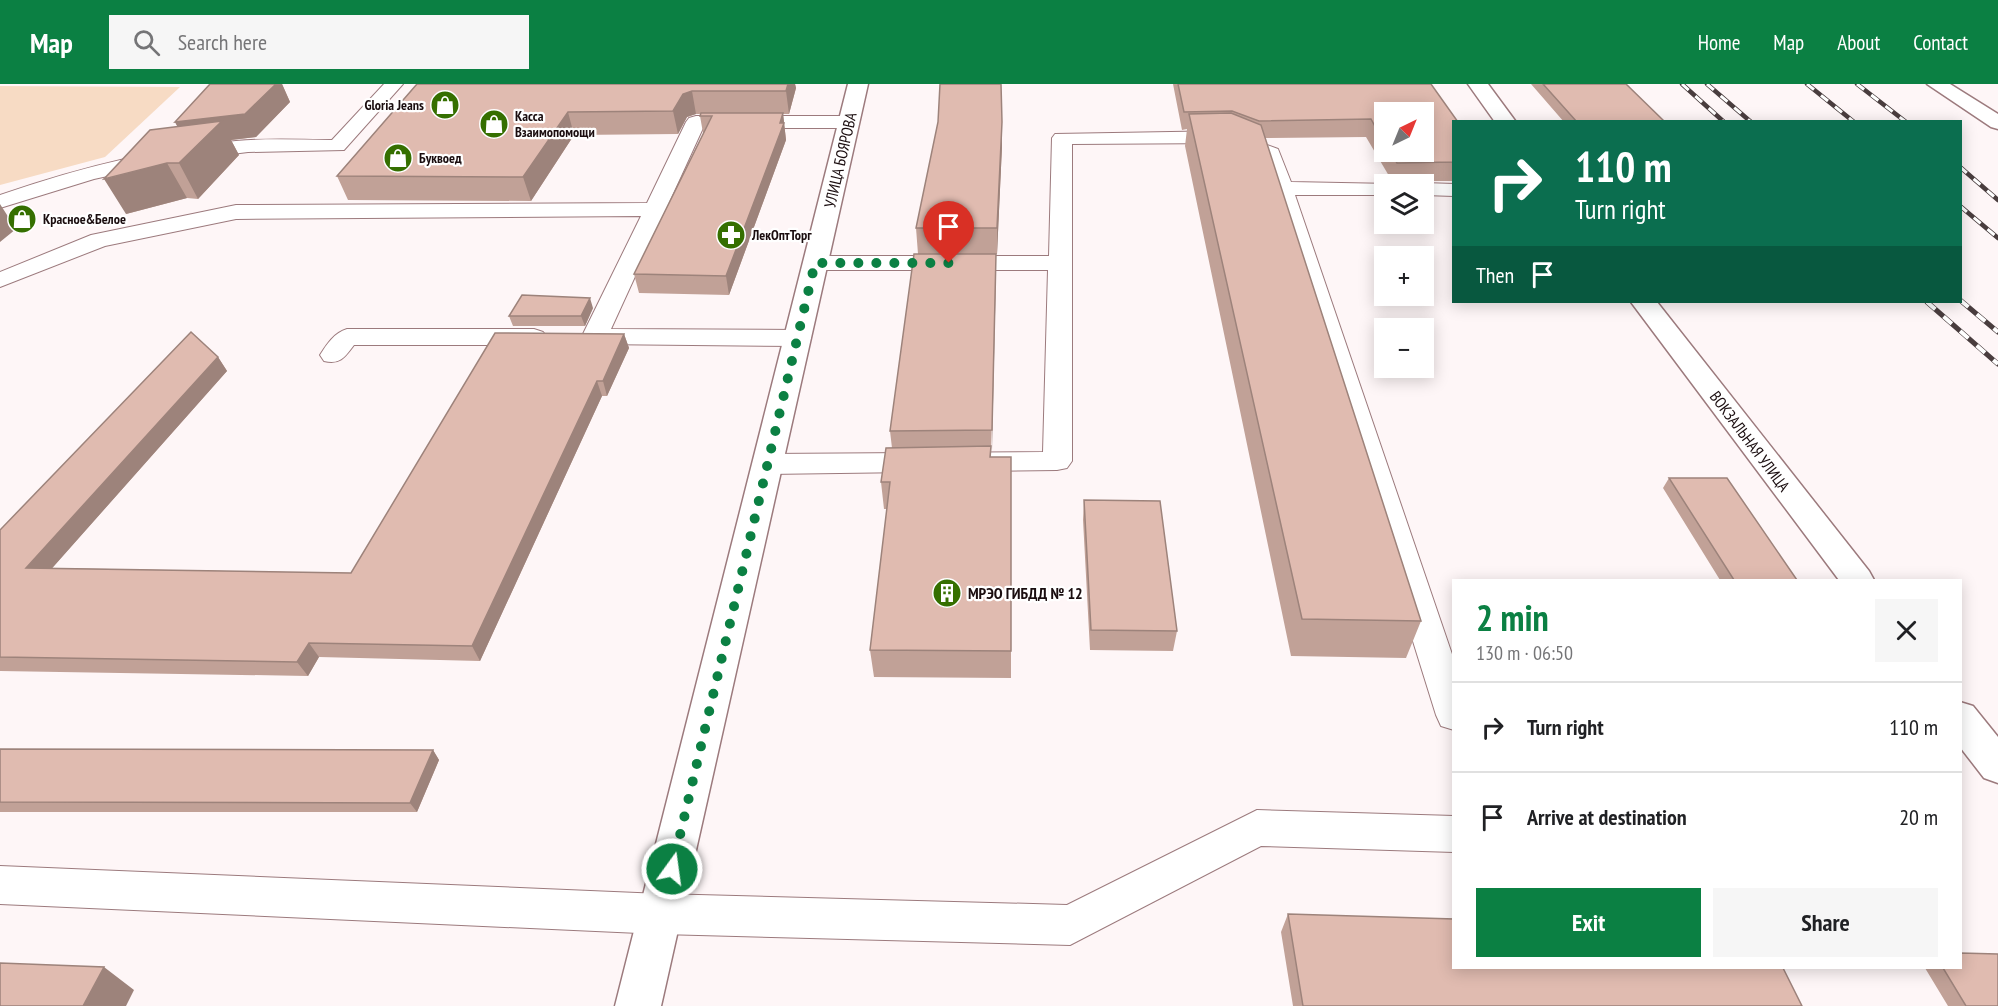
<!DOCTYPE html>
<html lang="en">
<head>
<meta charset="utf-8">
<style>
	:root { --surface:#fff; --page:#f6f6f6; --text:#202124; --muted:#757577; --line:#e0e0e0; --accent:#0b8043 }
	body { margin:0; font-family:"PT Sans Narrow",sans-serif; background:var(--page); color:var(--text); height:100vh; display:flex; flex-direction:column; font-size:22px; white-space:nowrap }
	* { box-sizing:border-box; margin:0 }
	p { font-size:20px; color:var(--muted) }
	.icon { flex:none; width:33px; height:33px; fill:none; stroke:currentColor; stroke-width:2; stroke-linecap:round; stroke-linejoin:round }
	.map { position:relative; flex:1; overflow:hidden }
	.details { position:absolute; left:1452px; top:495px; width:510px; height:390px; display:flex; flex-direction:column; background:var(--surface); border-radius:0px; box-shadow:0 3px 15px #0003 }
	.details>* { flex:none }
	.top-card { position:absolute; left:1452px; top:36px; width:510px; height:183px; border-radius:0px; box-shadow:0 3px 15px #0003; background:#0b6e4f; color:#fff; overflow:hidden }
	.needle { width:39px; rotate:43deg }
	.tools { position:absolute; left:1374px; top:18px; display:grid; gap:12px }
	.tools a { display:grid; place-items:center; width:60px; height:60px; border-radius:0px; background:var(--surface); box-shadow:0 3px 15px #0003; font-size:30px }
	.pin { position:absolute; display:grid; place-items:center; width:51px; height:51px; color:#fff; margin:-62px -26px; border-radius:50% 50% 50% 0; rotate:-45deg; box-shadow:0 0 6px #0007 }
	.pin .icon { rotate:45deg }
	.me { position:absolute; width:66px; margin:-33px; rotate:14deg; stroke-linejoin:round; filter:drop-shadow(0 0 4px #0008) }
	.turn { display:flex; align-items:center; gap:21px; height:126px; padding:0 24px; font-size:27px }
	.turn .icon { width:78px; height:78px; stroke-width:2.5 }
	.turn b { display:block; font-size:42px; line-height:51px }
	.then { display:flex; align-items:center; height:57px; padding:0 24px; background:#0003; gap:12px; font-size:22px }
	.round { display:grid; place-items:center; flex:none; width:63px; height:63px; border-radius:0px; background:var(--page) }
	.headline { display:flex; align-items:center; justify-content:space-between; height:102px; padding:0 24px }
	h1 { font-size:36px; font-weight:700; line-height:45px; color:var(--accent) }
	.button { display:flex; gap:12px; margin-top:auto; padding:12px 24px }
	.button a { flex:1; height:69px; border-radius:0px; background:var(--accent); color:#fff; font-size:24px; font-weight:700; line-height:69px; text-align:center }
	.button a+a { background:var(--page); color:var(--text) }
	ul { padding:0; list-style:none }
	li { display:flex; align-items:center; gap:18px; height:90px; padding:0 24px; border-top:2px solid var(--line) }
	li div { flex:1 }
	li b { display:block; font-size:22px }
	li em { font-style:normal }
	header { display:flex; align-items:center; gap:36px; box-sizing:border-box; height:84px; padding:0 30px; background:var(--accent); color:#fff }
	header strong { font-size:28px }
	nav { display:flex; gap:33px; margin-inline-start:auto; font-size:21px }
	.search { width:420px; height:54px; background:var(--page); display:flex; align-items:center; gap:15px; box-sizing:border-box; padding:0 21px; border-radius:0px; color:var(--muted); font-size:22px }
	.map>svg:first-child { display:block }
	.green { fill:#f7dbc4 }
	.lines { fill:none; stroke-linecap:round; stroke-linejoin:round }
	.lane-casing { stroke:#9c7a7d; stroke-width:2 }
	.street-casing { stroke:#9c7a7d; stroke-width:3 }
	.secondary-casing { stroke:#9c7a7d; stroke-width:3 }
	.lane { fill:#fff; fill-rule:evenodd }
	.street { fill:#fff; fill-rule:evenodd }
	.secondary { fill:#fff; fill-rule:evenodd }
	.rail-far1-casing { stroke:#493d3e; stroke-width:4.5 }
	.rail-casing { stroke:#493d3e; stroke-width:5 }
	.rail-far1 { stroke:#fff; stroke-width:3; stroke-dasharray:9; stroke-linecap:butt }
	.rail { stroke:#fff; stroke-width:4; stroke-dasharray:11; stroke-linecap:butt }
	.wall { fill:#c1a197; fill-rule:evenodd }
	.shaded-wall { fill:#9d837b }
	.building { fill:#e0bbb0; stroke:#9d837b; stroke-width:1.5 }
	.route { stroke:#0b8043; stroke-width:10; stroke-dasharray:0 18 }
	.labels { text-anchor:middle; stroke-width:4.5; stroke-linejoin:round; paint-order:stroke }
	.far-poi-label { font-size:14px; font-weight:bold; fill:#1a0d0f; stroke:#fff; text-anchor:start }
	.street-label { font-size:16px; fill:#1a0d0f; stroke:#fff }
	.poi-label { font-size:16px; font-weight:bold; fill:#1a0d0f; stroke:#fff; text-anchor:start }
</style>
</head>
<body>
<header>
<strong>Map</strong>
<div class="search"><svg class="icon" aria-label="search" viewBox="0 0 24 24"><circle cx="10" cy="10" r="6"/><path d="M15 15l6 6"/></svg>Search here</div>
<nav><a>Home</a><a>Map</a><a>About</a><a>Contact</a></nav>
</header>
<div class="map">
<svg width="1998" height="922" viewBox="0 0 1998 922">
	<rect width="100%" height="100%" fill="#fef6f7"/>
	<!-- green -->
	<path class="green" d="M0 2 180 3 105 73 0 101Z"/>
	<g class="lines">
		<!-- lane casing -->
		<g class="lane-casing">
			<path id="lane" d="M384 0H403L344 66 248 68 176 77 94 95 0 124V111C76 85 155 64 236 57 268 54 300 56 332 56Z
				M696 32H849L856 34 859 38 856 42 849 44H703L611 245 798 246 807 249 811 254 807 259 798 262 595 260 586 257 582 252 641 132 236 135 105 162 0 203V188L91 151 236 121 647 119 686 38 689 34Z
				M1229 47 1278 65 1291 98 1392 100H1384V111H1295L1454 576V646L1441 642 1436 631 1262 73 1227 59 1072 60V377L1067 384 1057 386 768 390 758 387 753 380 758 373 768 370 1043 368 1048 186H815L807 184 803 179 807 174 815 172H1049L1052 54 1055 50Z
				M1424 99 1454 100V112L1424 111V100H1416Z
				M347 245H534L543 248 547 253 543 258 534 261H354C345 273 340 281 324 277L320 271C327 260 334 249 347 245Z
				M1257 726 1454 732V768L1261 762 1070 861 661 850 0 820V782L661 810 1067 821Z"/>
		</g>
		<!-- street casing -->
		<g class="street-casing">
			<path id="street" d="M848 0H868L661 922H615Z
				M1927 0H1950L1998 30V45L1991 43Z"/>
		</g>
		<!-- secondary casing -->
		<g class="secondary-casing">
			<path id="secondary" d="M1468 0H1488L1516 38H1495Z
				M1631 218H1657L1869 487 1874 496H1839Z
				M1960 618 1973 622 1998 653V699L1984 694 1960 663Z"/>
		</g>
		<!-- lane -->
		<use href="#lane" class="lane"/>
		<!-- street -->
		<use href="#street" class="street"/>
		<!-- secondary -->
		<use href="#secondary" class="secondary"/>
		<!-- rail-far1 casing -->
		<g class="rail-far1-casing">
			<path id="rail-far1" d="M1682 0 1724 38
				M1707 0 1751 38
				M1807 0 1854 38
				M1857 0 1906 38
				M1960 83 1998 116
				M1960 122 1998 154"/>
		</g>
		<!-- rail casing -->
		<g class="rail-casing">
			<path id="rail" d="M1960 216 1998 248
				M1927 218 1998 280"/>
		</g>
		<!-- rail-far1 -->
		<use href="#rail-far1" class="rail-far1"/>
		<!-- rail -->
		<use href="#rail" class="rail"/>
	</g>
	<!-- wall -->
	<path class="wall" d="M210 0H282L290 18 256 53 231 56 239 71 198 115 187 114 126 130 178 43 175 38Z
		M417 0H795L796 4 789 30H783L786 56 729 211 639 209 634 190 704 49H703L700 32 701 30H696L687 33 678 50 574 51 531 117 348 116 337 92Z
		M1173 0H1431L1454 38V97H1392L1366 53 1265 54 1421 537 1406 574 1291 572 1185 62 1187 45 1182 46ZM1384 28 1424 68H1384Z
		M1531 0H1626L1665 38H1564Z
		M1002 62 997 170H996L991 373 1011 567V594L874 593 870 566 887 425H884L881 398 892 364 890 347 918 170 916 144Z
		M593 224 585 242H513L509 232Z
		M624 250 629 264 607 312H602L480 577 319 573 308 592 0 587V446L218 273 227 287 52 484 351 489Z
		M1669 394 1797 496H1720L1663 404Z
		M1084 416 1177 547 1173 567 1090 566 1083 436Z
		M0 665 433 666 439 676 417 728H0Z
		M1288 830 1802 922H1293L1281 848Z
		M1925 884H1960L1998 922H1948Z"/>
	<!-- shaded-wall -->
	<path class="shaded-wall" d="M276 0H282L290 18 256 53 231 56 239 71 198 115 179 79 187 61 175 38Z
		M788 0H795L796 4 789 30 786 7Z
		M692 7 696 30 687 33 678 50 673 27 683 10Z
		M568 28 574 51 531 117 523 93Z
		M783 29 786 56 729 211 726 192Z
		M1002 38V62L997 170V144Z
		M167 79 187 114 126 130 104 95Z
		M0 120 16 145 0 158Z
		M996 170V188L992 366V346Z
		M590 214 593 224 585 242 581 232Z
		M624 250 629 264 607 312 603 297Z
		M218 273 227 287 39 499 26 484Z
		M597 297 602 312 480 577 472 562Z
		M309 559 319 573 308 592 297 578Z
		M433 666 439 676 417 728 410 719Z
		M104 883 134 906 126 922H83Z"/>
	<!-- building -->
	<path class="building" d="M210 0H276L245 30 175 38Z
		M417 0H788L786 7H692L683 10 673 27 568 28 523 93 337 92Z
		M940 0H1001L1002 38 997 144H916L938 38Z
		M1178 0H1431L1458 38H1454V78L1397 79 1390 68H1424V28H1384V59L1371 35 1259 37 1232 27 1184 28Z
		M1543 0H1626L1665 38H1577Z
		M701 29H783L780 39H784L726 192 634 190 712 32H700Z
		M1231 29 1261 41 1421 537 1302 535 1189 30Z
		M222 37 179 79H167L104 95 150 46Z
		M914 170H996L992 346 890 347Z
		M522 211 590 214 581 232H509Z
		M191 248 218 273 26 484 351 489 495 249 624 250 603 297H597L472 562 309 559 297 578 0 573V446Z
		M991 362 990 373H1011V567L870 566 890 398H881L886 364Z
		M1669 394H1727L1797 496H1734Z
		M1084 416 1160 417 1177 547 1091 546Z
		M0 665 433 666 410 719 0 718Z
		M1288 830 1454 835V884H1783L1802 922H1303Z
		M1960 869 1998 870V922H1966L1943 884H1960Z
		M0 879 104 883 83 922H0Z"/>
	<g class="lines">
		<!-- route -->
		<path class="route" d="M672 785 815 179H949"/>
	</g>
	<!-- icons -->
	<defs>
		<g id="shop-disc" transform="scale(1.5)"><circle r="9.5" fill="#356f00" stroke="#fff"/><path d="M-5-2.5h2.3a2.7 3.5 0 0 1 5.4 0H5L5.5 6h-11ZM-1.5-2.5h3a1.5 2.3 0 0 0-3 0Z" fill="#fff"/></g>
		<g id="pharmacy-disc" transform="scale(1.5)"><circle r="9.5" fill="#356f00" stroke="#fff"/><path d="M-2-6h4v4h4v4h-4v4h-4v-4h-4v-4h4Z" fill="#fff"/></g>
		<g id="building-disc" transform="scale(1.5)"><circle r="9.5" fill="#356f00" stroke="#fff"/><path d="M-4-6H4V6H1V3H-1V6H-4ZM-2.5-4.3h1.7v1.8h-1.7ZM.8-4.3h1.7v1.8H.8ZM-2.5-1h1.7V.8h-1.7ZM.8-1h1.7V.8H.8Z" fill="#fff"/></g>
	</defs>
	<g fill-rule="evenodd">
		<use href="#shop-disc" x="445" y="21"/>
		<use href="#shop-disc" x="494" y="40"/>
		<use href="#shop-disc" x="398" y="74"/>
		<use href="#shop-disc" x="22" y="135"/>
		<use href="#pharmacy-disc" x="731" y="151"/>
		<use href="#building-disc" x="947" y="509"/>
	</g>
	<g class="labels">
		<!-- far-poi labels -->
		<g class="far-poi-label">
			<text x="424" y="26" text-anchor="end">Gloria Jeans</text>
			<text x="515" y="37">Касса<tspan x="515" dy="16">Взаимопомощи</tspan></text>
			<text x="419" y="79">Буквоед</text>
			<text x="43" y="140">Красное&amp;Белое</text>
			<text x="752" y="156">ЛекОптТорг</text>
		</g>
		<!-- street labels -->
		<g class="street-label">
			<text transform="translate(840 76) rotate(-77)" y="6">УЛИЦА БОЯРОВА</text>
			<text transform="translate(1750 357) rotate(53)" y="6">ВОКЗАЛЬНАЯ УЛИЦА</text>
		</g>
		<!-- poi labels -->
		<g class="poi-label">
			<text x="968" y="515">МРЭО ГИБДД № 12</text>
		</g>
	</g>
</svg>
<div class="tools">
<a><svg class="needle" viewBox="-14 -14 28 28"><path d="M0-13l5 13h-10z" fill="#e53935"/><path d="M0 13l5-13h-10z" fill="#757577"/></svg></a>
<a><svg class="icon" aria-label="layers" viewBox="0 0 24 24"><path d="M12 4l9 5-9 5-9-5zM3 14l9 5 9-5"/></svg></a>
<a>+</a>
<a>−</a>
</div>
<div class="pin" style="left:949px;top:179px;background:#d93025"><svg class="icon" aria-label="arrive" viewBox="0 0 24 24"><path d="M6 21V4h12l-3 4 3 4H6"/></svg></div>
<svg class="me" style="left:672px;top:785px" viewBox="-20 -20 40 40"><circle r="17" fill="#0b8043" stroke="#fff" stroke-width="3"/><path d="M0-11L8 9 0 5-8 9z" fill="#fff"/></svg>
<div class="top-card">
<div class="turn"><svg class="icon" aria-label="right" viewBox="0 0 24 24"><path d="M7 20v-9h11M14 6l5 5-5 5"/></svg><div><b>110 m</b>Turn right</div></div>
<div class="then">Then<svg class="icon" aria-label="arrive" viewBox="0 0 24 24"><path d="M6 21V4h12l-3 4 3 4H6"/></svg></div>
</div>
<section class="details">
<div class="headline"><div><h1>2 min</h1><p>130 m · 06:50</p></div><a class="round"><svg class="icon" aria-label="close" viewBox="0 0 24 24"><path d="M6 6l12 12M18 6L6 18"/></svg></a></div>
<ul>
<li><svg class="icon" aria-label="right" viewBox="0 0 24 24"><path d="M7 20v-9h11M14 6l5 5-5 5"/></svg><div><b>Turn right</b></div><em>110 m</em></li>
<li><svg class="icon" aria-label="arrive" viewBox="0 0 24 24"><path d="M6 21V4h12l-3 4 3 4H6"/></svg><div><b>Arrive at destination</b></div><em>20 m</em></li>
</ul>
<div class="button"><a>Exit</a><a>Share</a></div>
</section>
</div>
</body>
</html>
